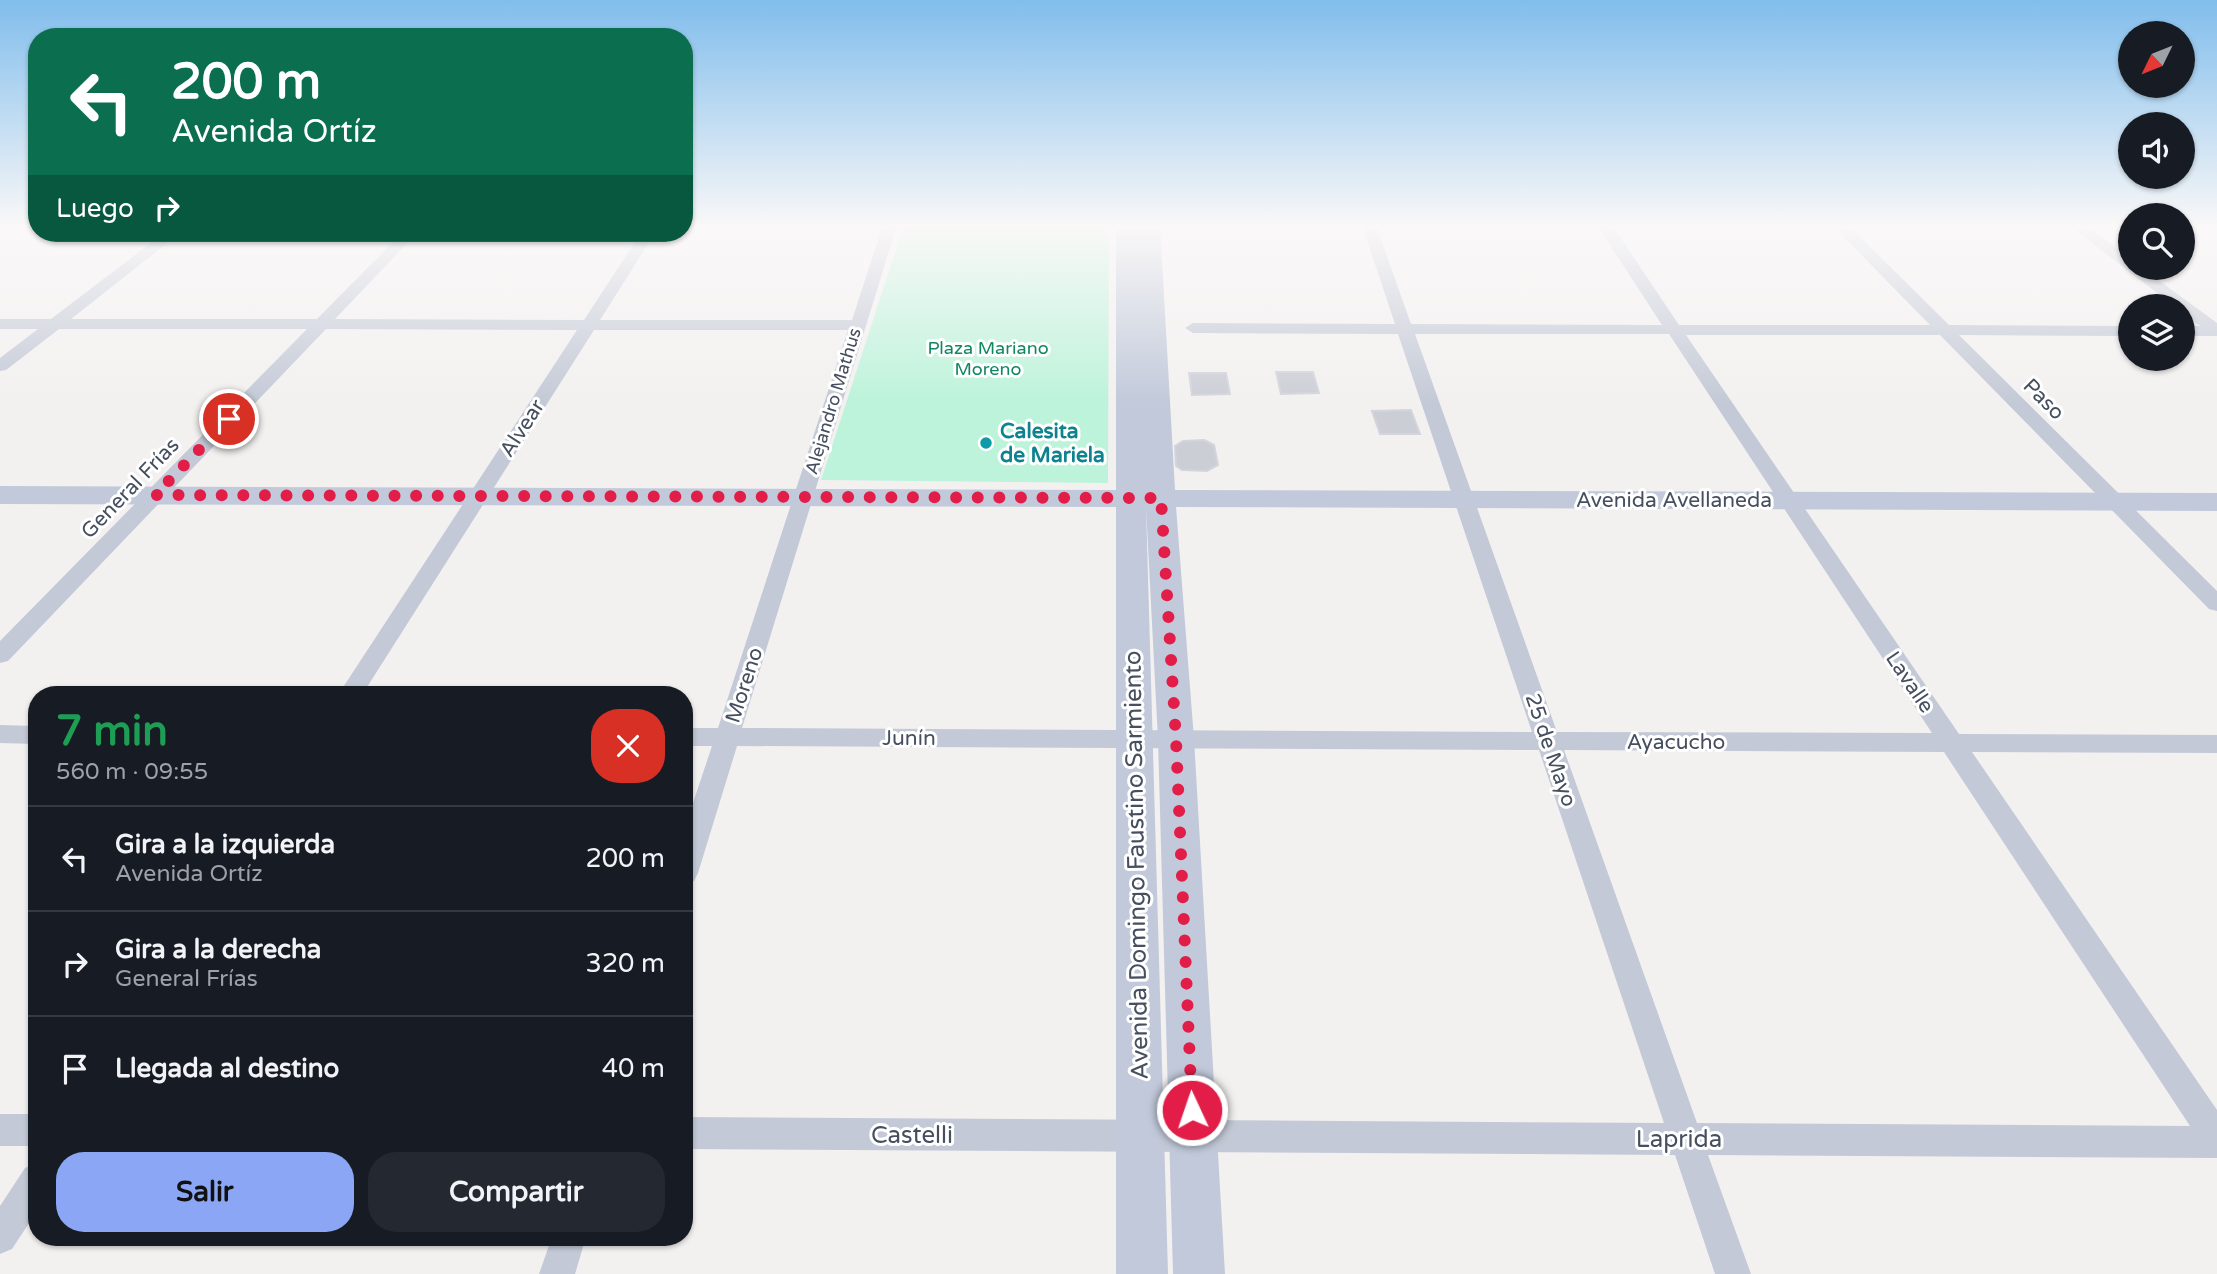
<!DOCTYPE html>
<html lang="es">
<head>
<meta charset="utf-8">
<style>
	:root { --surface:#171b24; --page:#242831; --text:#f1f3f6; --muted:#9ea1a6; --line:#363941; --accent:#8aa6f4 }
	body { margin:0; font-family:"Varela Round",sans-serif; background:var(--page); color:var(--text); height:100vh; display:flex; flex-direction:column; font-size:26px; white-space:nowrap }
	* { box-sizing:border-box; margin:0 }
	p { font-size:23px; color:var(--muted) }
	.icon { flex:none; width:38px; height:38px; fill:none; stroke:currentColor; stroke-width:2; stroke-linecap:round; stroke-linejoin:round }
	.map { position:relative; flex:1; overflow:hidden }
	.details { position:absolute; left:28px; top:686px; width:665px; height:560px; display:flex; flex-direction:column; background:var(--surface); border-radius:28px; box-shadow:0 2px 5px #0004 }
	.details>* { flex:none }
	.guide { position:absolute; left:28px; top:28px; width:665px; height:214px; border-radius:28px; box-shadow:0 2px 5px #0004; background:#0b6e4f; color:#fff; overflow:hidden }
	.needle { width:46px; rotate:227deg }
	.controls { position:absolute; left:2118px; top:21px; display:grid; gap:14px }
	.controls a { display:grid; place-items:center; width:77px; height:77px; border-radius:50%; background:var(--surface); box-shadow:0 2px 5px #0004; font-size:35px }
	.pin { position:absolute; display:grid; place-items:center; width:60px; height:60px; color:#fff; margin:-30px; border:4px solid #fff; border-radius:50%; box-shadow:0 2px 7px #0007 }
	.me { position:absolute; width:77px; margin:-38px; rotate:357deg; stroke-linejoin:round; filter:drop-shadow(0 0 5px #0008) }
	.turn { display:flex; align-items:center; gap:24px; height:147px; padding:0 28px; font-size:32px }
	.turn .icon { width:91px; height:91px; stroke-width:2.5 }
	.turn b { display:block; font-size:49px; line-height:60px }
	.then { display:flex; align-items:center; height:66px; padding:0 28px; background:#0003; gap:14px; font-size:26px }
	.round { display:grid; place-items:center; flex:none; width:74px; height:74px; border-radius:28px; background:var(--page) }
	.headline { display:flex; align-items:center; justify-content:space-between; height:119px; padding:0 28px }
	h1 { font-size:42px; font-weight:800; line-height:52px; color:#1e9e55 }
	.action { display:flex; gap:14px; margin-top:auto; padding:14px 28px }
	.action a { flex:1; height:80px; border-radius:28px; background:var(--accent); color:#111; font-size:28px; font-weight:800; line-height:80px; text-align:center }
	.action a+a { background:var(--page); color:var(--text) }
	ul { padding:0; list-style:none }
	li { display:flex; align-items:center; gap:21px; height:105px; padding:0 28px; border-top:2px solid var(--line) }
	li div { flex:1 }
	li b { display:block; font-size:26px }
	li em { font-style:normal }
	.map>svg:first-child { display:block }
	.green { fill:#bcf3da }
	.building { fill:#ccced6; stroke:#d4d5dc; stroke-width:2 }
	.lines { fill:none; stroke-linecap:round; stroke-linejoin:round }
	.minor { fill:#c3c9d6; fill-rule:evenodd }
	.secondary { fill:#c1c9da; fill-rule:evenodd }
	.route { stroke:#e11d48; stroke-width:12; stroke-dasharray:0 21.6 }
	.culture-dot { fill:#0f9aa8; stroke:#fff; stroke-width:2.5 }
	.labels { text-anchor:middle; stroke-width:6; stroke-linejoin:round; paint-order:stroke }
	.far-park-label { font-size:18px; fill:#108760; stroke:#fff }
	.far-street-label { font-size:18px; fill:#464f5f; stroke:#fff }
	.street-label { font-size:21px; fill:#464f5f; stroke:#fff }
	.culture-label { font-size:21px; font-weight:bold; fill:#0d838f; stroke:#fff; text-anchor:start }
	.near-street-label { font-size:24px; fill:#464f5f; stroke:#fff }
</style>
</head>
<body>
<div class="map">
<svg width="2217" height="1274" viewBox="0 0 2217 1274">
	<rect width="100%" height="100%" fill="#f3f0f0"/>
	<!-- green -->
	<path class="green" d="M904 225H1109L1108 483 821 480Z"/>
	<!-- building -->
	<path class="building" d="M1276 372H1313L1319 393 1281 394Z
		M1189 373H1226L1230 394 1192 395Z
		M1411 410 1420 434H1380L1372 411Z
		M1204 440 1214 445 1218 465 1207 471 1182 470 1176 466 1175 446 1183 441Z"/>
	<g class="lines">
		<!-- minor -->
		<path class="minor" d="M883 225H897L742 728 1532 732 1398 334 1193 333 1185 328 1193 323 1395 324 1362 225H1376L1411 324 1662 325 1597 225H1612L1679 325H1930L1832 225H1848L1949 325 2130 326V336L1959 335 2217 591V611L2209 609 1940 335H1686L1959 734 2217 735V753L1972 752 2217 1110V1158L1708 1155 1751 1274H1715L1675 1155 684 1149V1117L1664 1123 1539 750 737 746 698 873 694 881 684 884V830L712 746H684V728H718L848 330H594L362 695H338L577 330 326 329 8 661 0 663V641L307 329H59L6 370 0 371V358L38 329H0V319H51L164 233H180L71 319H317L402 233H417L335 319 584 320 641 233H655L600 320H852ZM1415 334H1669L1932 733 1557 732ZM1564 750 1944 752 2190 1126 1697 1123Z
			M2069 225H2086L2130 258V268H2142L2217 323V336H2182V326H2200L2182 313V306H2174Z
			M0 725 37 726V744L0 743Z
			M0 1114H37V1146H0Z
			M37 1163V1211L12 1249 0 1254V1206L25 1168Z
			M552 1237H586L575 1274H539Z"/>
		<!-- secondary -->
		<path class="secondary" d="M1116 225H1138L1145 490 1138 225H1160L1175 490 2217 493V511L1176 507 1194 739 1225 1274H1173L1158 739 1146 507 1168 1274H1116V507L0 504V486L1116 490Z"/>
	</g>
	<!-- sky -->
	<linearGradient id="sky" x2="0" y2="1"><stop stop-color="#81bdec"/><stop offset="0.56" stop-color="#faf8f8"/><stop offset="1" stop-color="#faf8f8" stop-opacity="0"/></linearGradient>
	<rect width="2217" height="404" fill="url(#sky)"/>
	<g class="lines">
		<!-- route -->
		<path class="route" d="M229 419 155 495 1161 498 1176 739 1192 1110"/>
	</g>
	<!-- markers -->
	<circle class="culture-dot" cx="986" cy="443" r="7"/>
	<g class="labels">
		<!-- far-park labels -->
		<g class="far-park-label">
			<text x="988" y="354">Plaza Mariano<tspan x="988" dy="21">Moreno</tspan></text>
		</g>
		<!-- far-street labels -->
		<g class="far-street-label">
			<text transform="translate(833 401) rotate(-73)" y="6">Alejandro Mathus</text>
		</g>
		<!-- street labels -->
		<g class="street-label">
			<text transform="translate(2044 399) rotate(45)" y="7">Paso</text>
			<text transform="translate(522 428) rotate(-57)" y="7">Alvear</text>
			<text transform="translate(130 488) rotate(-46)" y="7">General Frías</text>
			<text x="1674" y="507">Avenida Avellaneda</text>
			<text transform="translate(1910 682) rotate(56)" y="7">Lavalle</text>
			<text transform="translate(744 685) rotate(-72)" y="7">Moreno</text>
			<text x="909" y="745">Junín</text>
			<text x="1676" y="749">Ayacucho</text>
			<text transform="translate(1551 750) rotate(71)" y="7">25 de Mayo</text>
		</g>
		<!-- culture labels -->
		<g class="culture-label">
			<text x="1000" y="438">Calesita<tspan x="1000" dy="24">de Mariela</tspan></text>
		</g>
		<!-- near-street labels -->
		<g class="near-street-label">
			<text transform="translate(1136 865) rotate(-91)" y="8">Avenida Domingo Faustino Sarmiento</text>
			<text x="912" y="1143">Castelli</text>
			<text x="1679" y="1147">Laprida</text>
		</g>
	</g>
</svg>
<div class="controls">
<a><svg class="needle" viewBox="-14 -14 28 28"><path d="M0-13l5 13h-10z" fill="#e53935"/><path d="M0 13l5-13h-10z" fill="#9ea1a6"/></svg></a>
<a><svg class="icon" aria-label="sound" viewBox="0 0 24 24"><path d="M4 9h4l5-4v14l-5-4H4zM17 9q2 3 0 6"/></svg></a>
<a><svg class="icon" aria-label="search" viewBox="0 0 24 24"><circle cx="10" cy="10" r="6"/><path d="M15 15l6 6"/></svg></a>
<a><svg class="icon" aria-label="layers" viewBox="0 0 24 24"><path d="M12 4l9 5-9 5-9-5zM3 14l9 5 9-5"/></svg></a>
</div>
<div class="pin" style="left:229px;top:419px;background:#d93025"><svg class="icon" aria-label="arrive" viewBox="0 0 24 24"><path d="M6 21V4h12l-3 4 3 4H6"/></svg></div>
<svg class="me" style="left:1192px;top:1110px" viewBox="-20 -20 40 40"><circle r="17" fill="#e11d48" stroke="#fff" stroke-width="3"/><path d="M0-11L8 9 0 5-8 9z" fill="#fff"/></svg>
<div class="guide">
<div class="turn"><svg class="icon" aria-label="left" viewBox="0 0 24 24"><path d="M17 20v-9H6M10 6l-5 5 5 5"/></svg><div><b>200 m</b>Avenida Ortíz</div></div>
<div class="then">Luego<svg class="icon" aria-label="right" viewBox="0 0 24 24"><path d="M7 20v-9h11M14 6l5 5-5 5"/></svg></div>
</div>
<section class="details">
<div class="headline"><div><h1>7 min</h1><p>560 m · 09:55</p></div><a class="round" style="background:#d93025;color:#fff"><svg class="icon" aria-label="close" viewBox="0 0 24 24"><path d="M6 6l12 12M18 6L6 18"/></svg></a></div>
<ul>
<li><svg class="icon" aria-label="left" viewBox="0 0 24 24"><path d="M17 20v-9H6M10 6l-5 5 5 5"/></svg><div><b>Gira a la izquierda</b><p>Avenida Ortíz</p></div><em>200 m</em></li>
<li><svg class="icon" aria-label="right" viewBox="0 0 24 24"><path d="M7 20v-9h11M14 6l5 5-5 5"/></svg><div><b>Gira a la derecha</b><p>General Frías</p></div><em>320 m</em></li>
<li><svg class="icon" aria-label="arrive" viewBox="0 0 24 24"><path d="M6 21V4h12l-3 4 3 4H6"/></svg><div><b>Llegada al destino</b></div><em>40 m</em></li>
</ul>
<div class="action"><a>Salir</a><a>Compartir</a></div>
</section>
</div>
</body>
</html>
